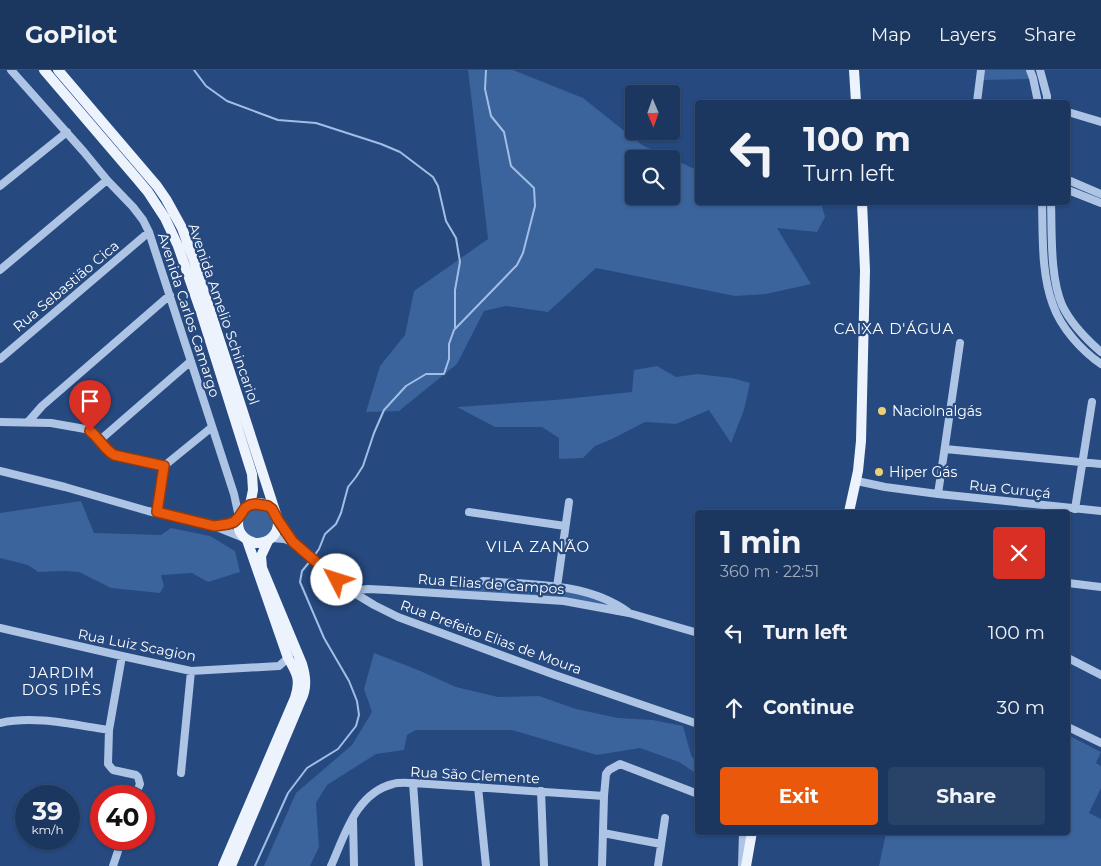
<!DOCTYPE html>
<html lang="en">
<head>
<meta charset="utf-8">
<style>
	:root { --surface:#1c375f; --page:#294268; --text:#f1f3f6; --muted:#a0acbd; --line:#3a5174; --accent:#ea580c }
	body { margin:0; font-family:Montserrat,sans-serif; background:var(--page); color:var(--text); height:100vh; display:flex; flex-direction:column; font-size:19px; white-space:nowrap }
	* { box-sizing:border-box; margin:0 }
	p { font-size:16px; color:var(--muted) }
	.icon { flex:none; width:28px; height:28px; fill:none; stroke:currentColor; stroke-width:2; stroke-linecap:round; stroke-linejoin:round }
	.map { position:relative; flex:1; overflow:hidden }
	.side { position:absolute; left:695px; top:440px; width:375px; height:325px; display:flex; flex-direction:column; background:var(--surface); border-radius:5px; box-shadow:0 1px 4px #0004,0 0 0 1px var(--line) }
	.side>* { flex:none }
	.top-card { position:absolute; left:695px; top:30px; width:375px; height:105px; border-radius:5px; box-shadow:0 1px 4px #0004,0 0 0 1px var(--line); background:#1c375f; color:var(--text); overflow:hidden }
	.needle { width:32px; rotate:178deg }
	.fabs { position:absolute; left:625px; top:15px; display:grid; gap:10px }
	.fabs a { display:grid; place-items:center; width:55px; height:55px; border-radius:5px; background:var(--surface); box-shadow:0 1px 4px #0004,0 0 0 1px var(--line); font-size:25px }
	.speed { position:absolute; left:15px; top:715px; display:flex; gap:10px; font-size:25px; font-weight:700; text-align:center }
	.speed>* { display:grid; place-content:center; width:65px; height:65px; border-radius:50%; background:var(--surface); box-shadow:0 1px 4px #0004,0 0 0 1px var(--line); line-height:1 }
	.speed small { font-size:12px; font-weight:400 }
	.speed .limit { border:8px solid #d22; background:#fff; color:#111 }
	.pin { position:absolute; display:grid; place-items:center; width:42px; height:42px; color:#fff; margin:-51px -21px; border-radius:50% 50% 50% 0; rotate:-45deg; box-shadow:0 0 5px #0007 }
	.pin .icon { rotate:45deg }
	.me { position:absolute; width:55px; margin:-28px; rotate:310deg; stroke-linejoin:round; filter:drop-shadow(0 0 4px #0008) }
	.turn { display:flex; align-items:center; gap:18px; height:105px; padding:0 25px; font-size:22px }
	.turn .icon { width:65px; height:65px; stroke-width:2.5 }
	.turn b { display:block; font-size:35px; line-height:42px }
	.round { display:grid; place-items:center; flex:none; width:52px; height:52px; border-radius:5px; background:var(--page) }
	.overview { display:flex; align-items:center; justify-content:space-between; height:85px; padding:0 25px }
	h1 { font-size:30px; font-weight:700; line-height:38px }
	.action { display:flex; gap:10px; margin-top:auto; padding:10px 25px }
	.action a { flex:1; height:58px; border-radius:5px; background:var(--accent); color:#fff; font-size:20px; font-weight:700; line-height:58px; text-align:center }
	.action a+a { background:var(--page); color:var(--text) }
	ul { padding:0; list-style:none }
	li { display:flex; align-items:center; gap:15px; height:75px; padding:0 25px }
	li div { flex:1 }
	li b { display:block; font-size:19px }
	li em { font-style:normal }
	header { display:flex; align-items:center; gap:30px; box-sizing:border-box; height:70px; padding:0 25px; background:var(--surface); border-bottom:1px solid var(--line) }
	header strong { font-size:24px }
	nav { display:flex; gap:28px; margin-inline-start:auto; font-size:18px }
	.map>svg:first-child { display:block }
	.green { fill:#3b639c; fill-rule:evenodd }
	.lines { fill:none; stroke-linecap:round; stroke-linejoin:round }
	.stream { stroke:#a1bee6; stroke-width:2 }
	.minor { stroke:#adc4e5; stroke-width:8 }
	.major { stroke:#edf3fd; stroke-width:10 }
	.route-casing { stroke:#983908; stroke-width:12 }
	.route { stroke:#ea580c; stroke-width:9 }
	.poi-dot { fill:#eecf72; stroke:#26497f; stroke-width:2 }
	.labels { text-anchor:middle; stroke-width:4.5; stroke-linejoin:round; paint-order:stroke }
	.street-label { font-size:14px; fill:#fff; stroke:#26497f }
	.poi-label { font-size:14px; fill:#fff; stroke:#26497f; text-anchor:start }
	.neighbourhood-label { font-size:15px; letter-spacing:1px; fill:#fff; stroke:#26497f }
</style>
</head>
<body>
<header>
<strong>GoPilot</strong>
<nav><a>Map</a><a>Layers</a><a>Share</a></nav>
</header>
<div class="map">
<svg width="1101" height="796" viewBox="0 0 1101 796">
	<rect width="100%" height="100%" fill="#26497f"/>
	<!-- green -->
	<path class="green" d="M468 0H513L583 28 642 75 697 100 698 132 821 133 825 147 817 162 777 158 811 214 766 224 735 226 596 198 548 242 506 236 484 241 457 294 399 341 366 342 380 296 405 265 414 221 488 169ZM634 89H671V126H634Z
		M984 0H1026L1030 9 983 10Z
		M657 296 676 307 697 304 732 308 750 313 744 340 731 373 709 340 676 354 645 352 612 369 595 376 583 388 559 389V368L542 357H495L457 337 555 330 632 322 634 300Z
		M81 431 94 463 161 465 171 458 210 466 235 481 240 502 208 512 192 503 161 505 164 516 160 523 111 518 79 502 64 501 38 502 28 495 0 488V443Z
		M242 453a16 16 0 1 1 32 0a16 16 0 1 1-32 0Z
		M453 512 554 519 584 525 613 536 570 529 452 520Z
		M374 583 418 600 456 617 498 627 539 626 576 639 618 648 653 650 683 656 691 685 697 693V704L679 692 640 678 597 685 512 660H416L407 665 404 680 376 684 327 715 316 733 319 777 310 796H264L296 723 352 675 372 642 364 619Z
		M1068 665 1101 682 1096 693 1101 696V718L1089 743 1101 749V796H879L886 763 1068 762Z"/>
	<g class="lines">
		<!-- stream -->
		<path class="stream" d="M194 0 206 16 227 31 278 50 316 53 381 74 400 82 433 107 438 116 446 151 456 168 460 192 455 220V258
			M314 486 319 479 325 464 336 454 341 443 348 417 356 407 363 396 374 363 384 340 406 316 426 304H444L449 289V274L454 260 517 195 523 183 535 136 534 118 511 96 504 62 491 46 485 19 486 0
			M255 796 288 723 307 698 338 679 356 656 359 645 357 631 349 611 324 568 300 512 302 501 311 490"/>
		<!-- minor -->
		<path class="minor" d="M11 0 84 82 107 110 133 137 143 150 149 162 234 424 239 447C231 454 224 455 214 456
			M1030 0 1033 8 1038 32
			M1040 0 1047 26V32
			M977 32 981 0
			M1068 42 1101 52
			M1068 110 1101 124
			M0 116 67 62
			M1068 120 1101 133
			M1042 132C1043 166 1041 203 1053 235 1061 258 1082 281 1101 294
			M1051 132C1052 163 1050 207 1062 235 1071 254 1086 269 1101 282
			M0 200 107 110
			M0 289 149 162
			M0 352 51 353 85 359 93 363 109 382 114 385 164 396
			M28 352 42 336 170 225
			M100 370 191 291
			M945 379 1101 394
			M0 401 65 417 148 441 214 456 244 468
			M857 411 885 417 938 424 1101 441
			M938 424 960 273
			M1075 439 1092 332
			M157 442 164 396 212 357
			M469 442 565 456
			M278 450 296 474 351 521 374 535 398 547 555 605 698 654
			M272 468 284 469 293 472
			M483 511C531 515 587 512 628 542
			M1068 513 1101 517
			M557 517 569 432
			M351 521 368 519 388 520 564 531 629 543 698 563
			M0 558 122 586 191 601 279 596 288 588 294 575
			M122 586 109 660 108 694 113 700 136 705 138 707 140 714 135 726
			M1068 588 1101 605
			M0 653C35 645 74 655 109 660
			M1068 657 1101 673
			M181 703 191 601
			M413 713 419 796
			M478 717 486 796
			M541 721 544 796
			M353 749 354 796
			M603 763 661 774
			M113 796 122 769
			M331 796C345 765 356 723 393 714 399 712 407 713 413 713L604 726
			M602 796 604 726 606 704 609 700 620 694 698 724
			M658 796 665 748
			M742 796 743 762"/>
		<!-- major -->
		<path class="major" d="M44 0 138 110 148 122 165 148 178 176 201 242 252 404 253 420 250 435
			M58 0 157 116 166 129 182 158 193 188 276 444
			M854 0 856 32
			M238 453a20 20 0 1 1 40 0a20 20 0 1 1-40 0Z
			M849 442 858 401 861 371 865 200 862 132
			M223 796 295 628C301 610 297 603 288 588L247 470
			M231 796 301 630C307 618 306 607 302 594L262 498 261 486 268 471
			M746 796 752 762"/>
	</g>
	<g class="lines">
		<!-- route casing -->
		<g class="route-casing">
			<path id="route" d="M90 361C99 368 104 379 114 385L164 396 157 442 214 456 228 454 234 452 239 447 245 438 250 435 256 434 268 436 272 439 278 450 293 472 337 510"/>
		</g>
		<!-- route -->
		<use href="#route" class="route"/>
	</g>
	<!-- markers -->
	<g class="poi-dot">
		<circle cx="882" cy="341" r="5"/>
		<circle cx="879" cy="402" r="5"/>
	</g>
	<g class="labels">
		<!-- street labels -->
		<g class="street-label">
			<text transform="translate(66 216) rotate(-40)" y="5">Rua Sebastião Cica</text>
			<text transform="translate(224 244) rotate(71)" y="5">Avenida Amelio Schincariol</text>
			<text transform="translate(189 245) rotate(72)" y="5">Avenida Carlos Camargo</text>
			<text transform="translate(1010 419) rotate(6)" y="5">Rua Curuçá</text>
			<text transform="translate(491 514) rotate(4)" y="5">Rua Elias de Campos</text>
			<text transform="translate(491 567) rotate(20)" y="5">Rua Prefeito Elias de Moura</text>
			<text transform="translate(137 575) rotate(11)" y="5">Rua Luiz Scagion</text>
			<text transform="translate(475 705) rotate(3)" y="5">Rua São Clemente</text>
		</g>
		<!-- poi labels -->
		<g class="poi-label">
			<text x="892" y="346">Naciolnalgás</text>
			<text x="889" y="407">Hiper Gás</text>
		</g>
		<!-- neighbourhood labels -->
		<g class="neighbourhood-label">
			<text x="894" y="264">CAIXA D'ÁGUA</text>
			<text x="538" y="482">VILA ZANÃO</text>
			<text x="62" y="608">JARDIM<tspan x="62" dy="17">DOS IPÊS</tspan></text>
		</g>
	</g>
</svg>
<div class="fabs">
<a><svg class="needle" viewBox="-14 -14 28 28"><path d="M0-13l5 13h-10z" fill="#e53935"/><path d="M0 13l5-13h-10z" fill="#a0acbd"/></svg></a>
<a><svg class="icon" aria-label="search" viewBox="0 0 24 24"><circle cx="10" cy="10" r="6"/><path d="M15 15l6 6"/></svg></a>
</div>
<div class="speed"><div>39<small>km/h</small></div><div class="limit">40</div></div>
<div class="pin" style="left:90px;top:361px;background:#d93025"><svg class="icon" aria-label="arrive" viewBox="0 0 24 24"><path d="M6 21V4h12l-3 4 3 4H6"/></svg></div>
<svg class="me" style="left:337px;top:510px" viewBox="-20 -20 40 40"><circle r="19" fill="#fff"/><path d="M0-13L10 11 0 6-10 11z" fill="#ea580c"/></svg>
<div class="top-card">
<div class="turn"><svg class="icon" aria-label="left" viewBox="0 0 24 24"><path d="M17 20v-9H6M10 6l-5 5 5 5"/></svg><div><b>100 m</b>Turn left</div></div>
</div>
<section class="side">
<div class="overview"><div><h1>1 min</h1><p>360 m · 22:51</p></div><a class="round" style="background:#d93025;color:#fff"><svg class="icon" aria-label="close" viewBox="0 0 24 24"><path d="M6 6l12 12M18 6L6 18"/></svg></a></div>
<ul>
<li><svg class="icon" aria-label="left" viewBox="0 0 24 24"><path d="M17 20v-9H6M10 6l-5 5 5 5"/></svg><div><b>Turn left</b></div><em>100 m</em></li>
<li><svg class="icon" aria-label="ahead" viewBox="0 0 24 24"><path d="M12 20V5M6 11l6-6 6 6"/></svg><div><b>Continue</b></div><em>30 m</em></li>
</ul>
<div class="action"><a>Exit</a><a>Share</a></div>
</section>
</div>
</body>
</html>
